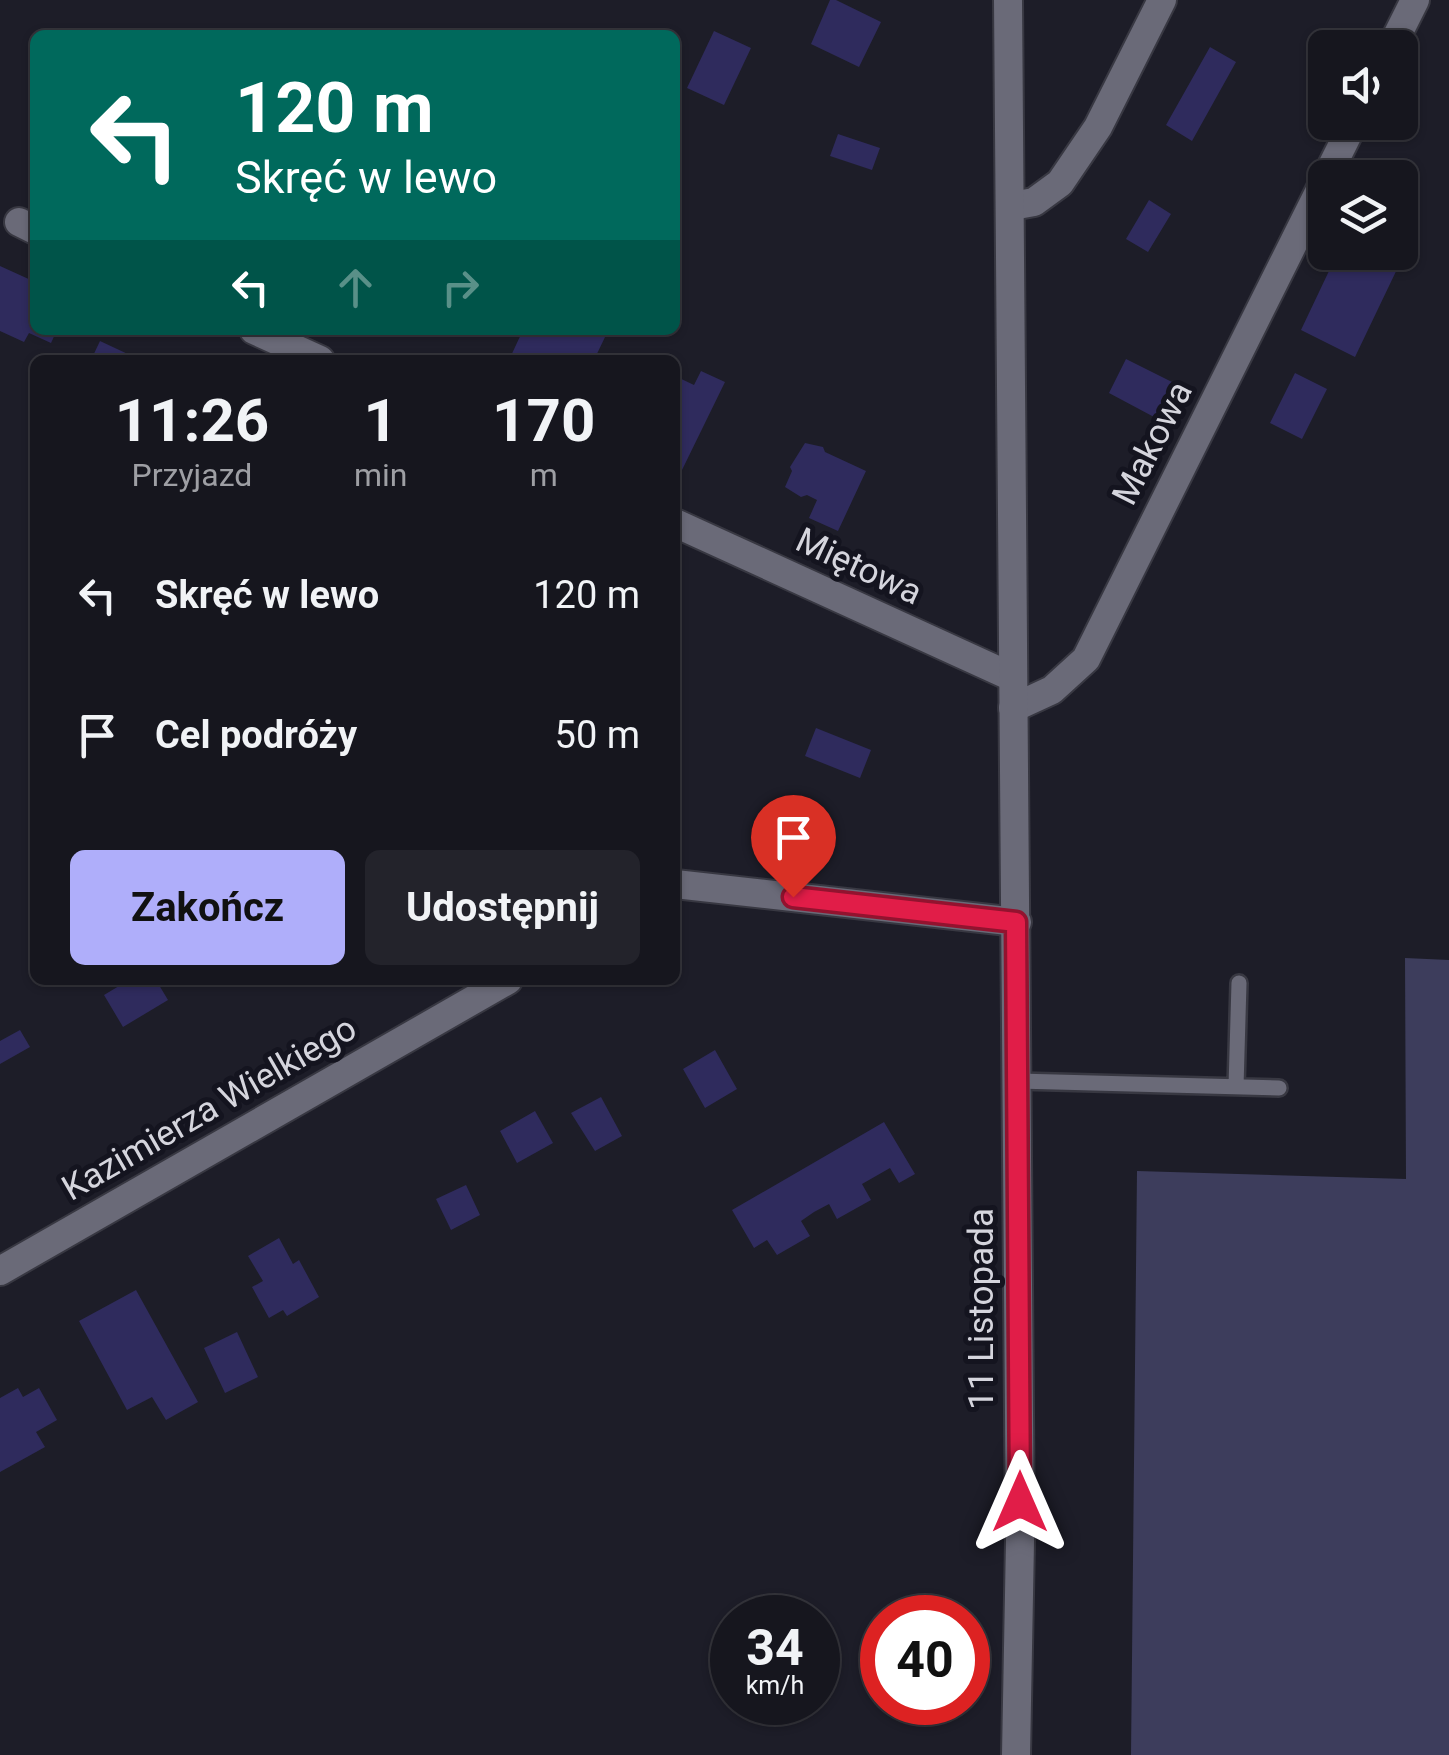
<!DOCTYPE html>
<html lang="pl">
<head>
<meta charset="utf-8">
<style>
	:root { --surface:#16161e; --page:#23232b; --text:#f1f3f6; --muted:#9e9fa4; --line:#35353c; --accent:#afaefa }
	body { margin:0; font-family:Roboto,sans-serif; background:var(--page); color:var(--text); height:100vh; display:flex; flex-direction:column; font-size:38px; white-space:nowrap }
	* { box-sizing:border-box; margin:0 }
	p { font-size:32px; color:var(--muted) }
	.icon { flex:none; width:55px; height:55px; fill:none; stroke:currentColor; stroke-width:2; stroke-linecap:round; stroke-linejoin:round }
	.map { position:relative; flex:1; overflow:hidden }
	.sheet { position:absolute; left:30px; top:355px; width:650px; height:630px; display:flex; flex-direction:column; background:var(--surface); border-radius:15px; box-shadow:0 2px 8px #0004,0 0 0 2px var(--line) }
	.sheet>* { flex:none }
	.guide { position:absolute; left:30px; top:30px; width:650px; height:305px; border-radius:15px; box-shadow:0 2px 8px #0004,0 0 0 2px var(--line); background:#00695c; color:#fff; overflow:hidden }
	.controls { position:absolute; left:1308px; top:30px; display:grid; gap:20px }
	.controls a { display:grid; place-items:center; width:110px; height:110px; border-radius:15px; background:var(--surface); box-shadow:0 2px 8px #0004,0 0 0 2px var(--line); font-size:50px }
	.speed { position:absolute; left:710px; top:1595px; display:flex; gap:20px; font-size:50px; font-weight:700; text-align:center }
	.speed>* { display:grid; place-content:center; width:130px; height:130px; border-radius:50%; background:var(--surface); box-shadow:0 2px 8px #0004,0 0 0 2px var(--line); line-height:1 }
	.speed small { font-size:25px; font-weight:400 }
	.speed .limit { border:15px solid #d22; background:#fff; color:#111 }
	.pin { position:absolute; display:grid; place-items:center; width:85px; height:85px; color:#fff; margin:-102px -42px; border-radius:50% 50% 50% 0; rotate:-45deg; box-shadow:0 0 10px #0007 }
	.pin .icon { rotate:45deg }
	.me { position:absolute; width:110px; margin:-55px; rotate:0deg; stroke-linejoin:round; filter:drop-shadow(0 0 8px #0008) }
	.turn { display:flex; align-items:center; gap:35px; height:210px; padding:0 40px; font-size:45px }
	.turn .icon { width:130px; height:130px; stroke-width:2.5 }
	.turn b { display:block; font-size:70px; line-height:85px }
	.lanes { display:flex; align-items:center; height:95px; padding:0 40px; background:#0003; justify-content:center; gap:50px; direction:ltr }
	.lanes .off { opacity:.35 }
	.eta { display:flex; justify-content:space-evenly; align-items:center; height:170px; text-align:center }
	.eta b { font-size:60px; font-weight:700; line-height:70px }
	.action { display:flex; gap:20px; margin-top:auto; padding:20px 40px }
	.action a { flex:1; height:115px; border-radius:15px; background:var(--accent); color:#111; font-size:40px; font-weight:700; line-height:115px; text-align:center }
	.action a+a { background:var(--page); color:var(--text) }
	ul { padding:0; list-style:none }
	li { display:flex; align-items:center; gap:30px; height:140px; padding:0 40px }
	li div { flex:1 }
	li b { display:block; font-size:38px }
	li em { font-style:normal }
	.map>svg:first-child { display:block }
	.green { fill:#3d3d5c }
	.building { fill:#2f2b5d }
	.lines { fill:none; stroke-linecap:round; stroke-linejoin:round }
	.service-casing { stroke:#383842; stroke-width:20 }
	.minor-casing { stroke:#383842; stroke-width:32 }
	.tertiary-casing { stroke:#383842; stroke-width:32 }
	.service { stroke:#6a6a78; stroke-width:15 }
	.minor { stroke:#6a6a78; stroke-width:28 }
	.tertiary { stroke:#6a6a78; stroke-width:28 }
	.route-casing { stroke:#92132f; stroke-width:25 }
	.route { stroke:#e11d48; stroke-width:18 }
	.labels { text-anchor:middle; stroke-width:10; stroke-linejoin:round; paint-order:stroke }
	.street-label { font-size:35px; fill:#d5d5dd; stroke:#14141f }
</style>
</head>
<body>
<div class="map">
<svg width="1449" height="1755" viewBox="0 0 1449 1755">
	<rect width="100%" height="100%" fill="#1d1d28"/>
	<!-- green -->
	<path class="green" d="M1405 958 1449 960V1755H1131L1137 1171 1406 1179Z"/>
	<!-- building -->
	<path class="building" d="M830 0H836L881 22 859 67 811 44Z
		M714 31 751 48 724 105 687 88Z
		M1210 47 1236 62 1192 141 1166 125Z
		M838 134 880 148 872 170 830 156Z
		M1149 200 1171 214 1148 252 1126 239Z
		M1338 252H1379L1400 263 1355 357 1301 330Z
		M0 266 33 281 35 330H57L51 343 29 333 24 342 0 331Z
		M523 330H595L606 335 594 360H509Z
		M100 341 132 356 130 360H91Z
		M1126 359 1172 382 1154 417 1109 393Z
		M701 371 725 382 682 470 675 467V376L694 385Z
		M1295 373 1327 389 1302 439 1270 423Z
		M805 443 823 447 825 452 866 471 838 531 809 518 817 500 807 495 801 497 785 487 792 471 790 467Z
		M816 728 871 750 860 778 805 756Z
		M129 980H156L168 1000 123 1027 104 995Z
		M20 1030 30 1047 0 1064V1041Z
		M715 1050 737 1089 705 1108 683 1069Z
		M601 1097 622 1136 595 1151 571 1113Z
		M535 1111 553 1143 517 1163 500 1131Z
		M884 1122 915 1174 899 1183 890 1168 862 1184 871 1200 837 1219 829 1204 814 1212 801 1221 810 1236 777 1255 767 1240 754 1248 732 1210Z
		M466 1185 480 1215 451 1230 436 1199Z
		M279 1238 293 1264 299 1260 319 1297 287 1316 283 1310 269 1318 252 1287 263 1281 248 1256Z
		M136 1290 198 1402 166 1420 152 1397 127 1410 79 1321Z
		M237 1332 258 1377 225 1393 204 1348Z
		M18 1388 23 1397 39 1388 57 1420 36 1432 45 1447 0 1472V1398Z"/>
	<g class="lines">
		<!-- service casing -->
		<g class="service-casing">
			<path id="service" d="M1018 1081 1279 1088
				M1236 1087 1239 983"/>
		</g>
		<!-- minor casing -->
		<g class="minor-casing">
			<path id="minor" d="M1391 48 1415 0
				M1326 178 1354 122
				M1012 206 1034 202 1060 183 1098 127 1162 0
				M19 222 35 230
				M254 330 320 360
				M675 523 1012 677
				M1013 708 1052 690 1086 659 1325 180
				M675 884 1017 922
				M0 1271 508 980"/>
		</g>
		<!-- tertiary casing -->
		<g class="tertiary-casing">
			<path id="tertiary" d="M1008 0 1020 1541 1016 1755"/>
		</g>
		<!-- service -->
		<use href="#service" class="service"/>
		<!-- minor -->
		<use href="#minor" class="minor"/>
		<!-- tertiary -->
		<use href="#tertiary" class="tertiary"/>
	</g>
	<g class="lines">
		<!-- route casing -->
		<g class="route-casing">
			<path id="route" d="M793 897 1016 922 1020 1502"/>
		</g>
		<!-- route -->
		<use href="#route" class="route"/>
	</g>
	<g class="labels">
		<!-- street labels -->
		<g class="street-label">
			<text transform="translate(1152 443) rotate(-63)" y="12">Makowa</text>
			<text transform="translate(859 566) rotate(25)" y="12">Miętowa</text>
			<text transform="translate(209 1108) rotate(-30)" y="12">Kazimierza Wielkiego</text>
			<text transform="translate(981 1309) rotate(-90)" y="12">11 Listopada</text>
		</g>
	</g>
</svg>
<div class="controls">
<a><svg class="icon" aria-label="sound" viewBox="0 0 24 24"><path d="M4 9h4l5-4v14l-5-4H4zM17 9q2 3 0 6"/></svg></a>
<a><svg class="icon" aria-label="layers" viewBox="0 0 24 24"><path d="M12 4l9 5-9 5-9-5zM3 14l9 5 9-5"/></svg></a>
</div>
<div class="speed"><div>34<small>km/h</small></div><div class="limit">40</div></div>
<div class="pin" style="left:793px;top:897px;background:#d93025"><svg class="icon" aria-label="arrive" viewBox="0 0 24 24"><path d="M6 21V4h12l-3 4 3 4H6"/></svg></div>
<svg class="me" style="left:1020px;top:1502px" viewBox="-20 -20 40 40"><path d="M0-17L14 15 0 8-14 15z" fill="#e11d48" stroke="#fff" stroke-width="4"/></svg>
<div class="guide">
<div class="turn"><svg class="icon" aria-label="left" viewBox="0 0 24 24"><path d="M17 20v-9H6M10 6l-5 5 5 5"/></svg><div><b>120 m</b>Skręć w lewo</div></div>
<div class="lanes"><svg class="icon" aria-label="left" viewBox="0 0 24 24"><path d="M17 20v-9H6M10 6l-5 5 5 5"/></svg><svg class="icon off" aria-label="ahead" viewBox="0 0 24 24"><path d="M12 20V5M6 11l6-6 6 6"/></svg><svg class="icon off" aria-label="right" viewBox="0 0 24 24"><path d="M7 20v-9h11M14 6l5 5-5 5"/></svg></div>
</div>
<section class="sheet">
<div class="eta">
<div><b>11:26</b><p>Przyjazd</p></div>
<div><b>1</b><p>min</p></div>
<div><b>170</b><p>m</p></div>
</div>
<ul>
<li><svg class="icon" aria-label="left" viewBox="0 0 24 24"><path d="M17 20v-9H6M10 6l-5 5 5 5"/></svg><div><b>Skręć w lewo</b></div><em>120 m</em></li>
<li><svg class="icon" aria-label="arrive" viewBox="0 0 24 24"><path d="M6 21V4h12l-3 4 3 4H6"/></svg><div><b>Cel podróży</b></div><em>50 m</em></li>
</ul>
<div class="action"><a>Zakończ</a><a>Udostępnij</a></div>
</section>
</div>
</body>
</html>
